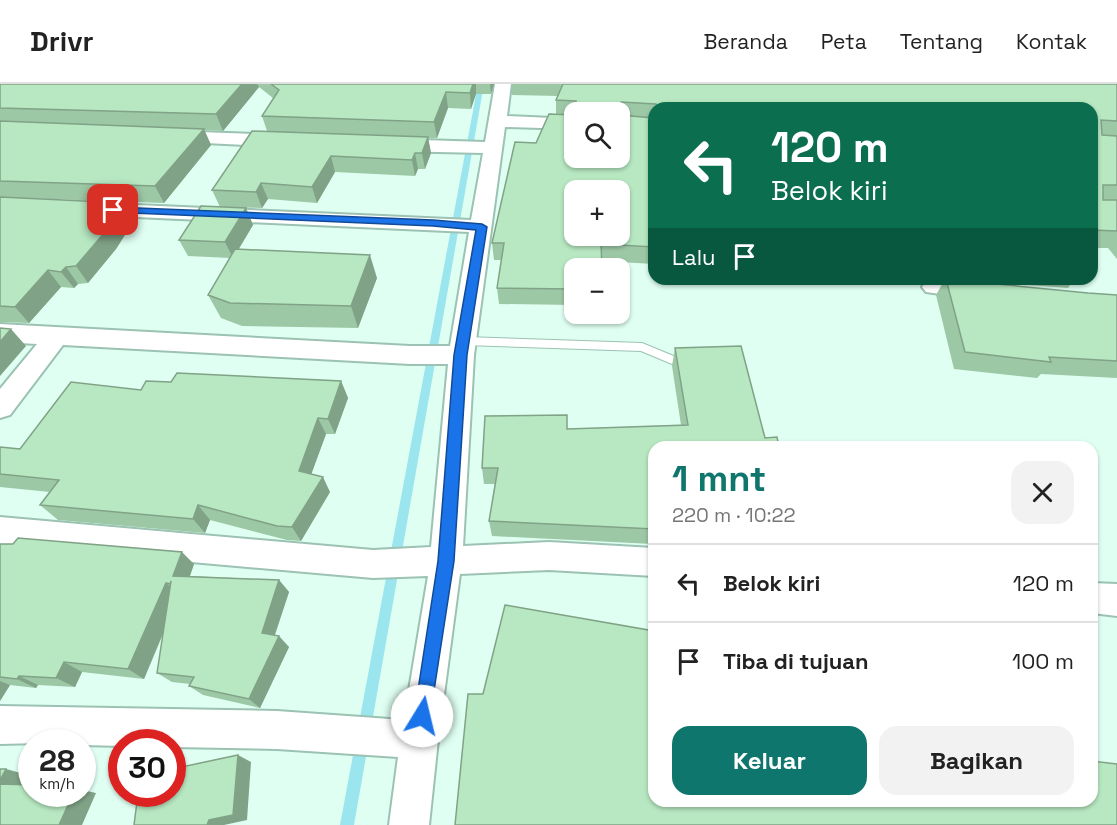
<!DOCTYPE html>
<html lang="id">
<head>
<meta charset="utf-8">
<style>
	:root { --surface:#fff; --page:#f2f2f2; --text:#222; --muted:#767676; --line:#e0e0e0; --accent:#0f766e }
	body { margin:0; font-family:"Space Grotesk",sans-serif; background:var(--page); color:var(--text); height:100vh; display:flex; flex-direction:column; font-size:22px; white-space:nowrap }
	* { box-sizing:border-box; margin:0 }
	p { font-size:20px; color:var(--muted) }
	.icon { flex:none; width:33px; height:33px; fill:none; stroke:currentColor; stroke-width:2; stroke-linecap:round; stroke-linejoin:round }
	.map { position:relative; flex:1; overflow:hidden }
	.drawer { position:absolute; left:648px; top:357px; width:450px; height:366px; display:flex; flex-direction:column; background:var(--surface); border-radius:18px; box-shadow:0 2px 4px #0004 }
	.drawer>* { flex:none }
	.top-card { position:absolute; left:648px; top:18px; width:450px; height:183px; border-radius:18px; box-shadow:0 2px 4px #0004; background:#0b6e4f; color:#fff; overflow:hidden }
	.fabs { position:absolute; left:564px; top:18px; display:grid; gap:12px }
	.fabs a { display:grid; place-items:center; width:66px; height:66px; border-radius:12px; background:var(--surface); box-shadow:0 2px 4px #0004; font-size:30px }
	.speed { position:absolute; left:18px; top:645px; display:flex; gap:12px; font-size:30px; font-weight:700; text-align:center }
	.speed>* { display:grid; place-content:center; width:78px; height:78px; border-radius:50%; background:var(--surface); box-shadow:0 2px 4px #0004; line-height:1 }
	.speed small { font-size:15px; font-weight:400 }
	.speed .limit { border:9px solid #d22; background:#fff; color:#111 }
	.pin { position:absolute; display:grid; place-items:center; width:51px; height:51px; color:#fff; margin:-26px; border-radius:12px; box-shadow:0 3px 9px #0006 }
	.me { position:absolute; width:66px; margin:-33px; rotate:9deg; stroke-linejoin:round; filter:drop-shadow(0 0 4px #0008) }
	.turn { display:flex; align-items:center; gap:21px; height:126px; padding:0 24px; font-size:27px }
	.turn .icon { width:78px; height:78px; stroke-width:2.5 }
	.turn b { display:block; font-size:42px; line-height:51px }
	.then { display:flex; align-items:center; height:57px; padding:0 24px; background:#0003; gap:12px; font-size:22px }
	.round { display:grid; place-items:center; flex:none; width:63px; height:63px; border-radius:18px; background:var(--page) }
	.head { display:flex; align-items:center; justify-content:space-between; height:102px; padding:0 24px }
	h1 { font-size:36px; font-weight:600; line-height:45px; color:var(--accent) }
	.action { display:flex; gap:12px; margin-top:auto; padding:12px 24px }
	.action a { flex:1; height:69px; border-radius:18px; background:var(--accent); color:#fff; font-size:24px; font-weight:600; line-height:69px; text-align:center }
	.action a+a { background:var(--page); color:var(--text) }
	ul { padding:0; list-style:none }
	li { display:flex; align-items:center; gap:18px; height:78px; padding:0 24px; border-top:2px solid var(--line) }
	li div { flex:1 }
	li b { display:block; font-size:22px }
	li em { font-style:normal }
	header { display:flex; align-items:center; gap:36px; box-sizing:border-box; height:84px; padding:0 30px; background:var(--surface); border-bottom:2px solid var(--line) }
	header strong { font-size:28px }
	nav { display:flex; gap:33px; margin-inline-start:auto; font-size:21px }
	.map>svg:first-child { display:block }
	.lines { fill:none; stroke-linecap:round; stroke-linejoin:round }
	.stream { fill:#9be5ee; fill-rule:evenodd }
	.service-casing { stroke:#9bc2b2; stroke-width:2 }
	.minor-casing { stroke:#9bc2b2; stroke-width:4 }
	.service { fill:#fff; fill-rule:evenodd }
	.minor { fill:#fff; fill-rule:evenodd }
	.wall { fill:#9dc8a6; fill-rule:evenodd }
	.shaded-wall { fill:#80a287 }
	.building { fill:#b7e8c1; stroke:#80a287; stroke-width:1.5; fill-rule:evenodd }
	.route { fill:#1a73e8; stroke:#114b97; stroke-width:1.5 }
</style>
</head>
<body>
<header>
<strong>Drivr</strong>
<nav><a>Beranda</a><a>Peta</a><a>Tentang</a><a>Kontak</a></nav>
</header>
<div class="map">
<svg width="1117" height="741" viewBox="0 0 1117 741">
	<rect width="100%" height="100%" fill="#dffff2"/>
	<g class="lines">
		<!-- stream -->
		<path class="stream" d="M478 0H484L354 741H340Z"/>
		<!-- service casing -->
		<g class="service-casing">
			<path id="service" d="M464 253 642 259 676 273 678 276 672 280 641 267 464 261 458 257Z"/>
		</g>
		<!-- minor casing -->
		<g class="minor-casing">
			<path id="minor" d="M495 0H511L507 32 574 35V45L505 43 474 271 463 462 549 458 654 464V492L549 486 460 490 438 656 429 741H389L398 673 277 665 172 663V658H122V662L82 661V658L0 660V622L277 627 404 636 428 492 373 494 0 461V433L373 466 431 463 448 280H410L63 261 10 331 0 334V305L37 260 0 258V240L410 262H450L469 148 92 131 85 129 82 125 85 121 92 119 471 136 483 69 392 67 385 65 383 61 385 57 392 55 485 58Z
				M170 47 286 51 293 53 295 57 293 61 286 63 163 57 161 53 163 49Z
				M934 195 985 202 989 207 985 212 977 215 926 208 922 203 926 198Z
				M1092 499 1117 500V532L1092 529Z"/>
		</g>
		<!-- service -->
		<use href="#service" class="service"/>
		<!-- minor -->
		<use href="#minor" class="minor"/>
	</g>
	<!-- wall -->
	<path class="wall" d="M0 0H494L491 10H476L471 25 448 24 437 54H428L431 69 425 85H418L415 92 335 88 317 119 268 115 262 124 220 123 212 106 267 47 262 32 273 14 259 3 223 47 204 46 211 61 164 119 24 114 135 135 116 165 88 199 78 200 74 204 61 203 29 239 0 238Z
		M511 0H1117V175L1108 164H1092V24H654V180L602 177 574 184V221L499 220 497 204 502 176H494L492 159 536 59 556 31V16L558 12 512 11ZM574 28H620L574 74Z
		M246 124 253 141 239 165 377 194 358 244 242 242 221 234 208 211 230 174 188 172 179 156Z
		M945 195H1074L1068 204 951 195 1088 209 1117 211V294L1041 290 1037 294 954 285 936 211Z
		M675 264 765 354 654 363V461L652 460 492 452 489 437 495 400H484L482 384 567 345 681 341 672 282Z
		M341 297 348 314 335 350H326L311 390 330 408 301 457 287 456 210 436 205 449 58 436 40 421 50 408 0 403V363L20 365 141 306 171 298Z
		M0 460 194 480 190 492 279 496 289 508 275 551 289 563 260 624 203 611 189 602 190 600 172 598 157 589 164 548 144 595 82 588 75 603 38 601 36 604 10 601 0 617Z"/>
	<!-- shaded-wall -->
	<path class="shaded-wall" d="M242 0H257L259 3 223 47 216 30Z
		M473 0H476V10L471 25 470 9Z
		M490 0H494L491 10Z
		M446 8 448 24 437 54 434 38Z
		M621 18 620 34 619 20Z
		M204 45 211 61 164 119 155 102Z
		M428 53 431 69 425 85 422 69Z
		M415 69 418 85 415 92 412 76Z
		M331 72 335 88 317 119 312 103Z
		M261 99 268 115 262 124 256 108Z
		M125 119 135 135 116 165 88 199 76 182Z
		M246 124 253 141 233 174 225 158Z
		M370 171 377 194 358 244 351 222Z
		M66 183 78 200 74 204 61 188Z
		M48 186 61 203 29 239 15 223Z
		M11 245 26 262 0 292V258Z
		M341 297 348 314 335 350 328 335Z
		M318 334 326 350 307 402 299 387Z
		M323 393 330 408 301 457 292 443Z
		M198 421 210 436 205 449 193 435Z
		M182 468 194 480 186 503 173 492Z
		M279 496 289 508 272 559 262 549Z
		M166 499 179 510 144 595 128 585Z
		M279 552 289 563 260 624 249 615Z
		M64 578 82 588 75 603 56 594Z
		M19 592 38 601 36 604 17 595Z
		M0 597 10 601 0 617Z
		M238 671 251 678 247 736 224 741H207Z
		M6 685 28 691 21 706 0 700V696Z
		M82 706 96 709 82 741H59L73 710H82Z"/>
	<!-- building -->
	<path class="building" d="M0 0H242L216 30 0 24Z
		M271 0H473L470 9 446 8 434 38 262 32 279 6Z
		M563 0H1117V37L1101 36 1102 51 1117 52V101H1103V116H1117V147L1092 146V24H658V22L656 20 621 18 619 20V28H577L576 17 556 16Z
		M549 30 574 31V74H620V30V31L654 34V163L601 160 602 184H574V205L497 204 504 159H492L515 58 536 59ZM574 106H620V152H574Z
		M0 37 204 45 155 102 0 97Z
		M252 47 428 53 422 69H415L412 76 331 72 312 103 261 99 256 108 212 106Z
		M0 113 125 119 105 148 76 182 66 183 61 188 48 186 15 223 0 222Z
		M201 122 246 124 225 158 179 156Z
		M235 165 370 171 351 222 230 219 208 211Z
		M946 195 1088 209 1117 211V277L1049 273 1051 278 965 268Z
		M0 244 11 245 0 258Z
		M741 262 765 354 777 353 779 363H654V445L489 437 498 384H482L485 332 567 331V345L688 341 675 264Z
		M177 289 341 297 328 335 318 334 299 387 323 393 292 443 277 442 198 421 193 435 40 421 59 396 0 390V363L20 365 71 298 141 306 146 297 171 298Z
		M18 454 182 468 173 492 279 496 262 549 279 552 249 615 189 602 194 593 157 589 171 497 170 500 166 499 128 585 64 578 56 594 19 592 17 595 0 593V460H13Z
		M505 521 654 547V717H1092V677L1117 680V741H455L468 610H483Z
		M238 671 233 731 209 736 207 741H134L138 710H172V685Z
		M0 685H6L0 696Z
		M0 700 32 701V710H73L59 741H0Z"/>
	<!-- route -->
	<path class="route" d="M113 123 433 136 482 140 487 143 467 271 454 477 429 639 422 641 416 639 414 632 438 477 454 271 476 146 433 142 109 128V124Z"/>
</svg>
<div class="fabs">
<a><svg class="icon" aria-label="search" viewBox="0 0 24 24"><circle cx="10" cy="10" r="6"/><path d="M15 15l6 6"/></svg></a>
<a>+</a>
<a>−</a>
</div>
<div class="speed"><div>28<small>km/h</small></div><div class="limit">30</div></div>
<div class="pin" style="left:113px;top:126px;background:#d93025"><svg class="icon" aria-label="arrive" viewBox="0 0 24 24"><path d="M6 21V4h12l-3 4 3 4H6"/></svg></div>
<svg class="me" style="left:422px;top:632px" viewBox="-20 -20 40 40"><circle r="19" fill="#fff"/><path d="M0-13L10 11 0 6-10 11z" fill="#1a73e8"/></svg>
<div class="top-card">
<div class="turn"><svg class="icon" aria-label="left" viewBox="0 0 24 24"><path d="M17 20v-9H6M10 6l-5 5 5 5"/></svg><div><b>120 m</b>Belok kiri</div></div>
<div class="then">Lalu<svg class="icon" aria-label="arrive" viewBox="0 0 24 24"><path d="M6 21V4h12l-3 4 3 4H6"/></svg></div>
</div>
<section class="drawer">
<div class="head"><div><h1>1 mnt</h1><p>220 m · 10:22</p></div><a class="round"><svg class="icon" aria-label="close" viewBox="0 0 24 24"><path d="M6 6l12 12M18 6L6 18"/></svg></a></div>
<ul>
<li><svg class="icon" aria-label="left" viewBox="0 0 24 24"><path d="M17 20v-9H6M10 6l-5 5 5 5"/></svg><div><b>Belok kiri</b></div><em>120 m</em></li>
<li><svg class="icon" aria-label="arrive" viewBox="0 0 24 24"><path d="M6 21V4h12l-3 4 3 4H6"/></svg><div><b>Tiba di tujuan</b></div><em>100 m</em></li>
</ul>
<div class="action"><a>Keluar</a><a>Bagikan</a></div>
</section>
</div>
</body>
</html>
